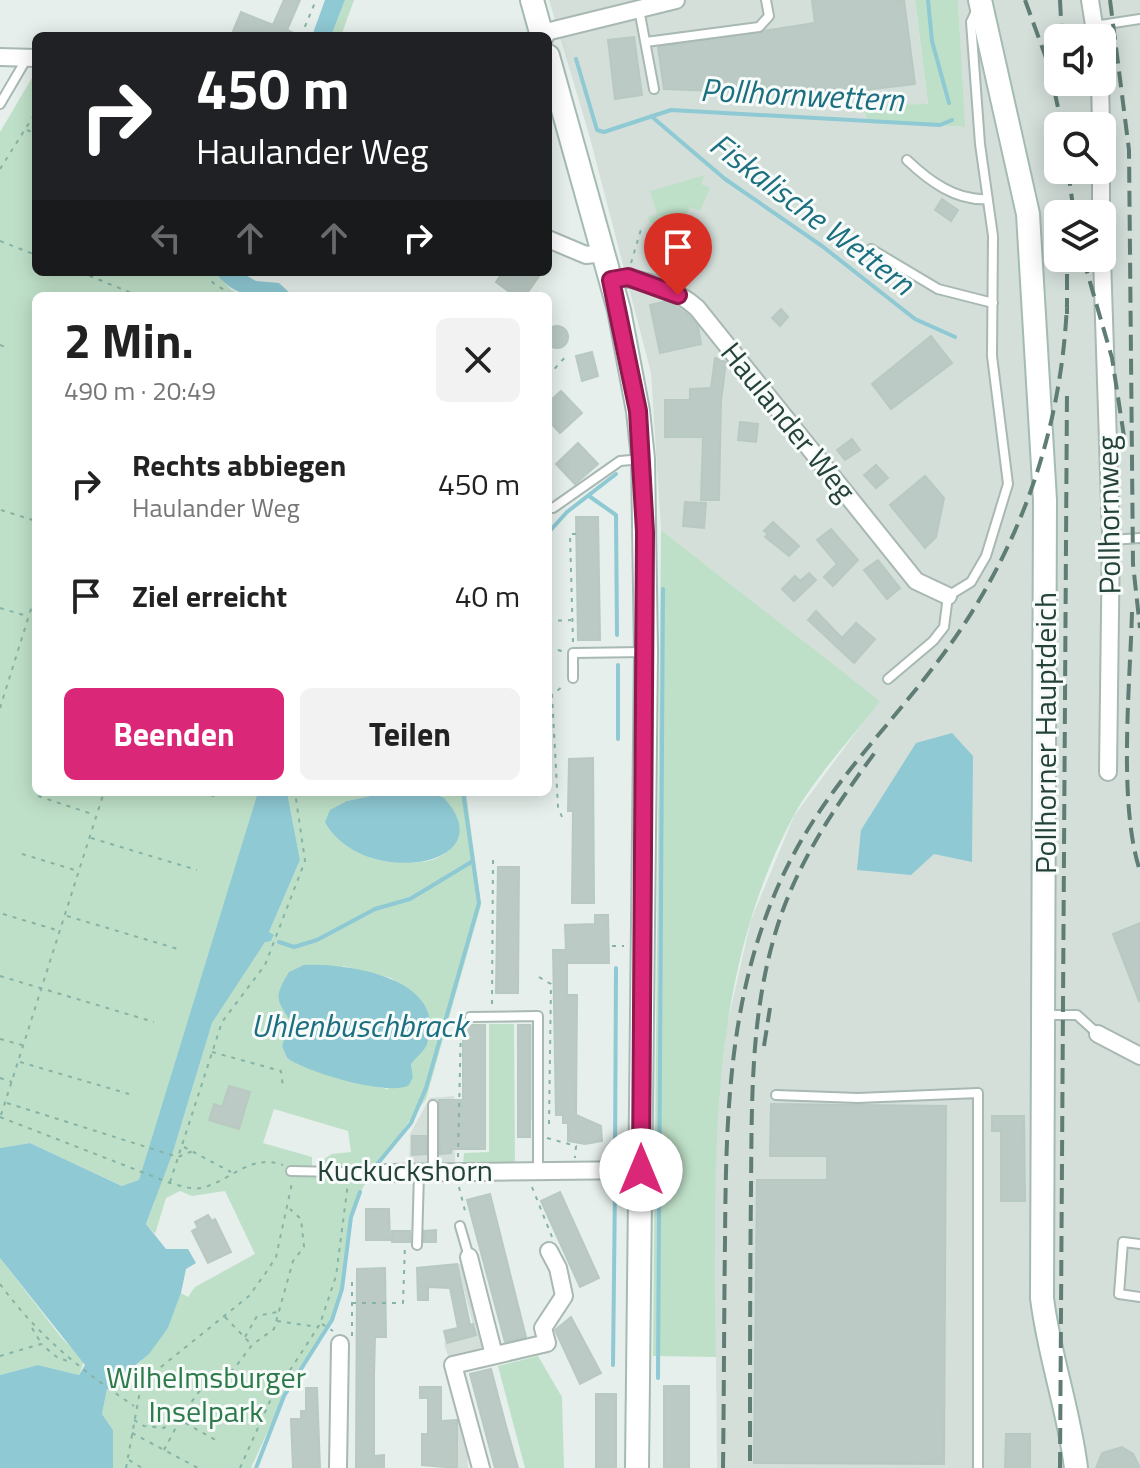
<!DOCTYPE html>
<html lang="de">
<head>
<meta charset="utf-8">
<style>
	:root { --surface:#fff; --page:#f2f2f2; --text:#222; --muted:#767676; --accent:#db2777 }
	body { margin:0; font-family:"Titillium Web",sans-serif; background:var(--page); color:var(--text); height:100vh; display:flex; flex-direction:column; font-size:30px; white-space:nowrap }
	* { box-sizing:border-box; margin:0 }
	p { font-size:26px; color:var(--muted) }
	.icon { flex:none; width:44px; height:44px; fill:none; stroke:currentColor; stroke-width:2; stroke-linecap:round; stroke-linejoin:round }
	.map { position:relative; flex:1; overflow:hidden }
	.side { position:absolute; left:32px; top:292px; width:520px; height:504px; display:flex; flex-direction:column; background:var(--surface); border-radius:12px; box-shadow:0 4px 20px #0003 }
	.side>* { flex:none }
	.hud { position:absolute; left:32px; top:32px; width:520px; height:244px; border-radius:12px; box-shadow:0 4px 20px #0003; background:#202124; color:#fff; overflow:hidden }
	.fabs { position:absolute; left:1044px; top:24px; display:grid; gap:16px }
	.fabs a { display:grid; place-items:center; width:72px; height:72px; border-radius:12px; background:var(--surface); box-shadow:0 4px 20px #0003; font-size:40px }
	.pin { position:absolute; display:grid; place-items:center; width:68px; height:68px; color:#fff; margin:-82px -34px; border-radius:50% 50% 50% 0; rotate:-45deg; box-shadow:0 0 8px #0007 }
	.pin .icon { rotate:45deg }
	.me { position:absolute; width:88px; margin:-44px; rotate:0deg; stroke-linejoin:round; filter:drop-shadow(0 0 6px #0008) }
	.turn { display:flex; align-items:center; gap:28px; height:168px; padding:0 32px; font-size:36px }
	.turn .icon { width:104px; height:104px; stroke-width:2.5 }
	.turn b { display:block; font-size:56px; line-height:68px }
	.lanes { display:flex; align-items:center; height:76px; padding:0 32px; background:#0003; justify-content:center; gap:40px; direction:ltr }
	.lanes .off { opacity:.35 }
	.round { display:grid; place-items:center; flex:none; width:84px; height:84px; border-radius:12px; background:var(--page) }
	.overview { display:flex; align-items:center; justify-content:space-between; height:136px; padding:0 32px }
	h1 { font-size:48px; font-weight:700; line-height:60px }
	.button { display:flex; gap:16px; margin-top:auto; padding:16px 32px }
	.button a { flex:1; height:92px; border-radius:12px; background:var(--accent); color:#fff; font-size:32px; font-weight:700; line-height:92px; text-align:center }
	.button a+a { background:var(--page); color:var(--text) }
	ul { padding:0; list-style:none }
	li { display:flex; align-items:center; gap:24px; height:112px; padding:0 32px }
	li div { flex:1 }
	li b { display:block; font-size:30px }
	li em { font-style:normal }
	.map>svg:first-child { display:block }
	.built { fill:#d4dfda; fill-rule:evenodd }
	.green { fill:#bfe0c8; fill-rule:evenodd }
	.water { fill:#8ec9d4 }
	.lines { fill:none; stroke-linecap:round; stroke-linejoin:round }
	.stream { stroke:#8ec9d4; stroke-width:4 }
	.building { fill:#bbcac4; stroke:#b8c9c2; stroke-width:2 }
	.lane-casing { stroke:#a8b8b2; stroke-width:12 }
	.street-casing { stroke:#a8b8b2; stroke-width:20 }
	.secondary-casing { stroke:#a4bbb3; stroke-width:26 }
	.path { stroke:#86b3a5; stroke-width:2; stroke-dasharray:4 6; stroke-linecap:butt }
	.lane { stroke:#fff; stroke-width:8 }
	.street { stroke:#fff; stroke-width:16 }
	.secondary { stroke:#fff; stroke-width:22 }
	.rail { stroke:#5f7d75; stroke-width:4; stroke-dasharray:16 8; stroke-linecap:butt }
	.route-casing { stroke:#8e194d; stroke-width:20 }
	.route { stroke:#db2777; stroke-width:14 }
	.labels { text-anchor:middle; stroke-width:6; stroke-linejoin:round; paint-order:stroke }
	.street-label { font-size:30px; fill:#24423a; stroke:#f7fbf9 }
	.park-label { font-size:30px; fill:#2d7a4b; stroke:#f7fbf9 }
	.water-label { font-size:32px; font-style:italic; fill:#1c6f80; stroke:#f7fbf9 }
</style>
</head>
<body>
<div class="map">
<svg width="1140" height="1468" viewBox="0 0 1140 1468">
	<rect width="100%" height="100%" fill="#e6efeb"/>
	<!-- built -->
	<path class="built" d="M549 0H915L928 104 861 106 868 121 964 127 958 0H1140V1468H717L714 1132 727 1025 751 920 794 816 879 701 661 530 651 373 590 138ZM1058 38H1102V82H1058ZM1058 126H1102V170H1058ZM1058 214H1102V258H1058Z
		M530 1025H544L543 1121 530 1120Z
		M454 1096 455 1165 409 1166 410 1134 430 1098Z
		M465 1263 487 1350 449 1359 444 1343 476 1335 457 1264Z
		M458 1420 467 1421 468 1468H457Z"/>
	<!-- green -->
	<path class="green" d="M345 0H354L341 36H331Z
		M915 0H958L965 127 868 121 861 105 928 104Z
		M36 71V272H215L230 289 242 296H36V792H258L148 1157 173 1152 212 1023 265 941H271L274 936 269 932 300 860 287 792H390L347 801 396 862C419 863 442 864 455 842L433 793 429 792H466L481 905 426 1099 374 1168 357 1198 351 1217 342 1289 332 1320 284 1396 251 1468H113V1430L102 1414 107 1389 136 1367 168 1328 181 1293 188 1297 195 1287 255 1254 225 1191 192 1196 180 1191 166 1198 155 1234 146 1224 155 1201 30 1143 0 1148V132ZM343 966 391 978 421 1000C436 1031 430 1040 411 1064L413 1077 387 1089 343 1078 287 1058 282 1046 290 1030 289 1017ZM274 1109 348 1131 351 1152 332 1154 322 1160 320 1169 312 1167V1157L263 1143Z
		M705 175 701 184 710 188 700 211 690 207 682 225 659 215 655 224 649 222 648 217 657 214 650 191Z
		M661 530 880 701C853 737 814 778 793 817 704 984 715 1175 716 1357L653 1356Z
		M489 1024H514L515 1163 463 1164 464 1153 489 1152Z
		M0 1258 61 1337 84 1361 79 1375 38 1365 0 1375Z
		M538 1356 562 1397 564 1468H525L498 1366Z"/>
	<!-- water -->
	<path class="water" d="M325 0H345L331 36H312Z
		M215 272H240L256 281 279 283 293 296C261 296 236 301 215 272Z
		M952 733 973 756 972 862 934 854 911 875 857 870 861 830 916 743Z
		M258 792H287L300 860 269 932 274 935 271 941 265 942 212 1023 173 1152 146 1224 166 1249H188L196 1263 186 1269 181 1293 168 1328 149 1354 107 1389 102 1414 113 1430V1468H0V1375L38 1365 79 1375 85 1365 0 1258V1148L30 1143 122 1186 139 1180Z
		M390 792H429L444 798C507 867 362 890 325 822L330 810 347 801Z
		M304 965C348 963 450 978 427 1044 424 1052 416 1057 411 1064L413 1077 409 1085C389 1097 306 1072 287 1058L282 1046 291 1022C277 1000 273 998 289 972Z"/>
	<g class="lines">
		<!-- stream -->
		<path class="stream" d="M928 0 932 41 949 103
			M576 59 597 130 604 132 671 110 940 125 952 120
			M651 116 725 179 822 246 915 319 955 337
			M589 496 616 515 617 635
			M548 533 567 512 616 474
			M618 665V739
			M279 942 294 947 317 940 375 909 410 899 473 861
			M615 1159 616 968
			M374 1168 411 1123 426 1088 479 903 463 792
			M613 1365 615 1186
			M658 1378 663 589
			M256 1468 284 1396 332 1320 342 1289 351 1217 360 1192"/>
	</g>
	<!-- building -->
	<path class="building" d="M284 0H300L287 30 300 36H231L241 12 273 25Z
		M812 0H904L915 84 826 95 664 89 658 47 815 23Z
		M634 37 642 95 615 99 608 40Z
		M942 199 958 210 951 221 935 210Z
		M503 272H542L525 296H515L496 282Z
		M667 301 688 315 698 326 701 344 660 353 650 305Z
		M781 309 788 317 780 326 772 318Z
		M546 337a11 11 0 1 1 22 0a11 11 0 1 1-22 0Z
		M931 336 952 363 891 409 872 384Z
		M592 352 598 376 582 381 576 356Z
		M715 358 726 362 721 401 719 500H701L703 437H665V400H690V389L711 388Z
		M561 391 582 413 560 433 548 420V403Z
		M740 422 758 424 756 442 738 440Z
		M852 439 860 450 845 460 837 450Z
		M578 443 598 464 575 484 556 464Z
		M876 465 888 478 876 488 864 475Z
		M925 476 944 498 936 537 925 548 890 505Z
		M685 502 706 503 704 528 683 526Z
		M576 517H598L600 640H578Z
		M773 522 799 546 789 556 765 537 768 534 764 531Z
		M831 529 858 560 833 586 824 577 837 564 817 540Z
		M878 560 900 588 887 599 864 570Z
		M809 573 816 580 794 601 782 589 795 576 800 581Z
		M816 611 842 638 856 623 875 639 854 663 808 620Z
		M593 758 594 903H572L573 811H568L569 759Z
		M498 867H519L518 993H496Z
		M595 915H608L609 963H567V995H577L576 1115 601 1126 602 1141 585 1144 568 1141V1123H563V1115H556L553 950H566L565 925 595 924Z
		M1140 923V1000L1139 1001 1113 934Z
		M463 1025H485V1149H451V1153L440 1154 439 1100H463Z
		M518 1025H530V1137H518Z
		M229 1086 250 1092 239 1129 209 1120 214 1104 222 1107Z
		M771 1104 946 1106 944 1464 754 1463 757 1180H827V1156H770Z
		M992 1116H1024L1025 1201H1001V1131H992Z
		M412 1136H426V1154L412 1155Z
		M560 1192 599 1278 580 1287 541 1201Z
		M490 1194 526 1337 505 1342 467 1200Z
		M366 1209H389L390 1240H366Z
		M208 1215 212 1221 215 1219 231 1252 208 1263 192 1231 198 1228 195 1222Z
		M436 1230V1242H424V1231Z
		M392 1231H410V1242H392Z
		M457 1264 470 1325 473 1324 476 1335 447 1343 444 1331 458 1328 450 1288 428 1287V1300H418L417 1268Z
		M385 1268 386 1337H375L374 1375V1456L384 1455V1468H356L357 1269Z
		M571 1317 601 1373 580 1384 555 1330Z
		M491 1369 506 1426 518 1468H495L470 1374Z
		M664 1386H689V1468H664Z
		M420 1387H441V1421L457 1420V1468L422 1465V1434H428V1398H420Z
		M306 1388H317L320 1468H293L291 1419H301V1411H306Z
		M596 1394H616V1468H596Z
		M1006 1434H1030V1468H1005Z
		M1122 1447 1133 1454 1140 1468H1096L1102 1453Z"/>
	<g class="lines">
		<!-- lane casing -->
		<g class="lane-casing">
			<path id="lane" d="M639 9 654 89
				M1094 26 1140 19
				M646 42 759 27 769 16 766 0
				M0 104 27 58
				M907 160C929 181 956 201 987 199
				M871 249 938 289 993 303
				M548 507 553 508 620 461 642 459
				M1112 540 1140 538
				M573 678V653L645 652
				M888 679 933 641 944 627 948 596 971 582 986 556 1008 484 992 356 993 236 980 144 971 22 977 9
				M1045 1015H1077L1098 1034
				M470 1017 538 1016V1171
				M776 1095 858 1098 978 1093V1468
				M291 1171 386 1173
				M433 1172V1105
				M460 1226 469 1257
				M1140 1244 1123 1242 1119 1294 1140 1297
				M417 1245 419 1173"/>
		</g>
		<!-- street casing -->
		<g class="street-casing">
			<path id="street" d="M1090 0 1096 38
				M542 33 676 0
				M0 57 36 58
				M1100 82 1101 126
				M1101 170V214
				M548 239 586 255 604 253
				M1102 258 1111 534 1108 772
				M611 280C638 274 677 290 697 308L916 581 948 596
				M1098 1034 1140 1056
				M386 1173 641 1170
				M469 1257 494 1355
				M338 1468 340 1344
				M481 1468 453 1365 547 1343 543 1328 564 1296 558 1268 549 1251"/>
		</g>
		<!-- secondary casing -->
		<g class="secondary-casing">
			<path id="secondary" d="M532 0 542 36
				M980 0 1028 214 1045 500 1042 1298C1049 1356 1069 1410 1076 1468
				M548 56 619 310 638 411 643 459 646 652 637 1468"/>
		</g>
		<!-- path -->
		<path class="path" d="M301 36 316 0
			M27 130 36 134
			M0 169 36 112
			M0 241 36 255
			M631 263 642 226
			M80 272 139 296
			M208 272 213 283 234 296
			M0 345 8 348
			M548 376 568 354
			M34 419 36 420
			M1 510 36 521
			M0 608 27 616
			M548 621 571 620
			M573 642 570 534H576
			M548 648 562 651
			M0 708 36 593
			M201 792 220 798
			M38 796 95 815
			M562 817 558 807 552 695 563 686
			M91 838 197 870
			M22 854 78 871
			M3 914 60 931
			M67 916 178 949
			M612 946H624
			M0 976 154 1022
			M539 977 551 984 549 1125
			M492 1004 493 859
			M0 1039 22 1045
			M212 1052 281 1071 283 1087
			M20 1062 129 1094
			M0 1078 12 1082
			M7 1103 178 1157 193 1151
			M1 1115 104 792
			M0 1117 170 1183C179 1185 192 1190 201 1188 231 1181 250 1153 283 1165
			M547 1138 576 1146 575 1158
			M184 1147 231 1172
			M458 1157 461 1024
			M170 1182 222 1022 265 965 305 861 295 792
			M459 1187 466 1215
			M532 1187 552 1237
			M0 1284C38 1336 81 1370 134 1406
			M352 1303H403L405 1245
			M225 1317 251 1344
			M277 1321 318 1327
			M322 1324 333 1331
			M32 1328 41 1343
			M352 1336V1281
			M245 1337 257 1316 277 1312
			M0 1356 41 1344 58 1358 71 1362
			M134 1420 144 1426 164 1428 185 1411 201 1389 234 1369 252 1345 274 1329 293 1261 304 1247 301 1219 290 1209
			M132 1433 198 1468
			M164 1450 180 1420 219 1442
			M129 1460 142 1468
			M126 1468 140 1391 161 1367 249 1296 265 1274 276 1257 292 1183
			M240 1468 270 1401 320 1324 336 1276 348 1183"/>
		<!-- lane -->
		<use href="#lane" class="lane"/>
		<!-- street -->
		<use href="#street" class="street"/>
		<!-- secondary -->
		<use href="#secondary" class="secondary"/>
		<!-- rail -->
		<path class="rail" d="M1025 0 1049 66 1062 126
			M1060 0 1062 38
			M1110 0 1129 150 1133 564 1140 628
			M1068 170 1074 214
			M1083 258 1112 358 1125 443
			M1067 314V258
			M1132 612C1130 686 1118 804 1140 871
			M764 1046 770 1008
			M750 1461C750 1370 750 1279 751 1188 752 1092 750 999 784 907 806 849 840 800 876 751
			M723 1468C724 1392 724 1317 725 1241 726 1118 728 999 779 884 819 795 875 743 932 669 1015 563 1061 439 1067 304
			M1060 1468 1067 390"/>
	</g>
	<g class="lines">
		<!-- route casing -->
		<g class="route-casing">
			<path id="route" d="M641 1170 645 532 638 411 611 280 628 277 678 295"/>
		</g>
		<!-- route -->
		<use href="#route" class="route"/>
	</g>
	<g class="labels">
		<!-- street labels -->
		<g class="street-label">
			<text transform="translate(788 422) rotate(51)" y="10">Haulander Weg</text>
			<text transform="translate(1109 515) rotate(-91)" y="10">Pollhornweg</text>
			<text transform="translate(1046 733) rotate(-90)" y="10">Pollhorner Hauptdeich</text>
			<text x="405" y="1181">Kuckuckshorn</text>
		</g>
		<!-- park labels -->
		<g class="park-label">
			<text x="206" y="1388">Wilhelmsburger<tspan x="206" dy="34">Inselpark</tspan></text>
		</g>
		<!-- water labels -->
		<g class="water-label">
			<text transform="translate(802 95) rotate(3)" y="11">Pollhornwettern</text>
			<text transform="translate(812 214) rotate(37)" y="11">Fiskalische Wettern</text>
			<text x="359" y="1037">Uhlenbuschbrack</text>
		</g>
	</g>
</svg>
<div class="fabs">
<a><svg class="icon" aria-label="sound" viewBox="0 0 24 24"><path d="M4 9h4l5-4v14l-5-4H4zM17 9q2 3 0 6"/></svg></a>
<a><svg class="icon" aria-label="search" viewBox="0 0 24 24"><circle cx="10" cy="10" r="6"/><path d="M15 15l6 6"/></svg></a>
<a><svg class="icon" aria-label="layers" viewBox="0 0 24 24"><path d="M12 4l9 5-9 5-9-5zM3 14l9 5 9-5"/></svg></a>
</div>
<div class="pin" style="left:678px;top:295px;background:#d93025"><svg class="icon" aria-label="arrive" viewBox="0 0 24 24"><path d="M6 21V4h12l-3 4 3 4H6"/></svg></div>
<svg class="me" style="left:641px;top:1170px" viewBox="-20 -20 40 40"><circle r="19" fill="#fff"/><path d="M0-13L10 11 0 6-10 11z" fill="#db2777"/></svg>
<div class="hud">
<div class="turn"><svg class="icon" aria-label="right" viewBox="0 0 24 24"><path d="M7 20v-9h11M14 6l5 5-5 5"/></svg><div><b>450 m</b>Haulander Weg</div></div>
<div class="lanes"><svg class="icon off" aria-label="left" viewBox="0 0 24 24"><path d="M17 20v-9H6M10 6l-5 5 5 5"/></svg><svg class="icon off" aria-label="ahead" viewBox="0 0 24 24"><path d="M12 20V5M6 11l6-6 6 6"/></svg><svg class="icon off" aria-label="ahead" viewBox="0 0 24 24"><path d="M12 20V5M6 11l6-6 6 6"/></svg><svg class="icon" aria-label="right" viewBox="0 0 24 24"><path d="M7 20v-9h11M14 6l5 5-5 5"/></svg></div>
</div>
<section class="side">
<div class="overview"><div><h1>2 Min.</h1><p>490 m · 20:49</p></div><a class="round"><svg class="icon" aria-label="close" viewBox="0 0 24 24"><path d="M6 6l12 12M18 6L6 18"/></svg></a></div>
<ul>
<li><svg class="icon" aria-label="right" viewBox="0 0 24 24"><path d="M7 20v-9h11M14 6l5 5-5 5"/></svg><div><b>Rechts abbiegen</b><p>Haulander Weg</p></div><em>450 m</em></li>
<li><svg class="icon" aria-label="arrive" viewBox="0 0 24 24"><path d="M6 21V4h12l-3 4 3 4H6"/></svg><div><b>Ziel erreicht</b></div><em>40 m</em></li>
</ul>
<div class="button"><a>Beenden</a><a>Teilen</a></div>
</section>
</div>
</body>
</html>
